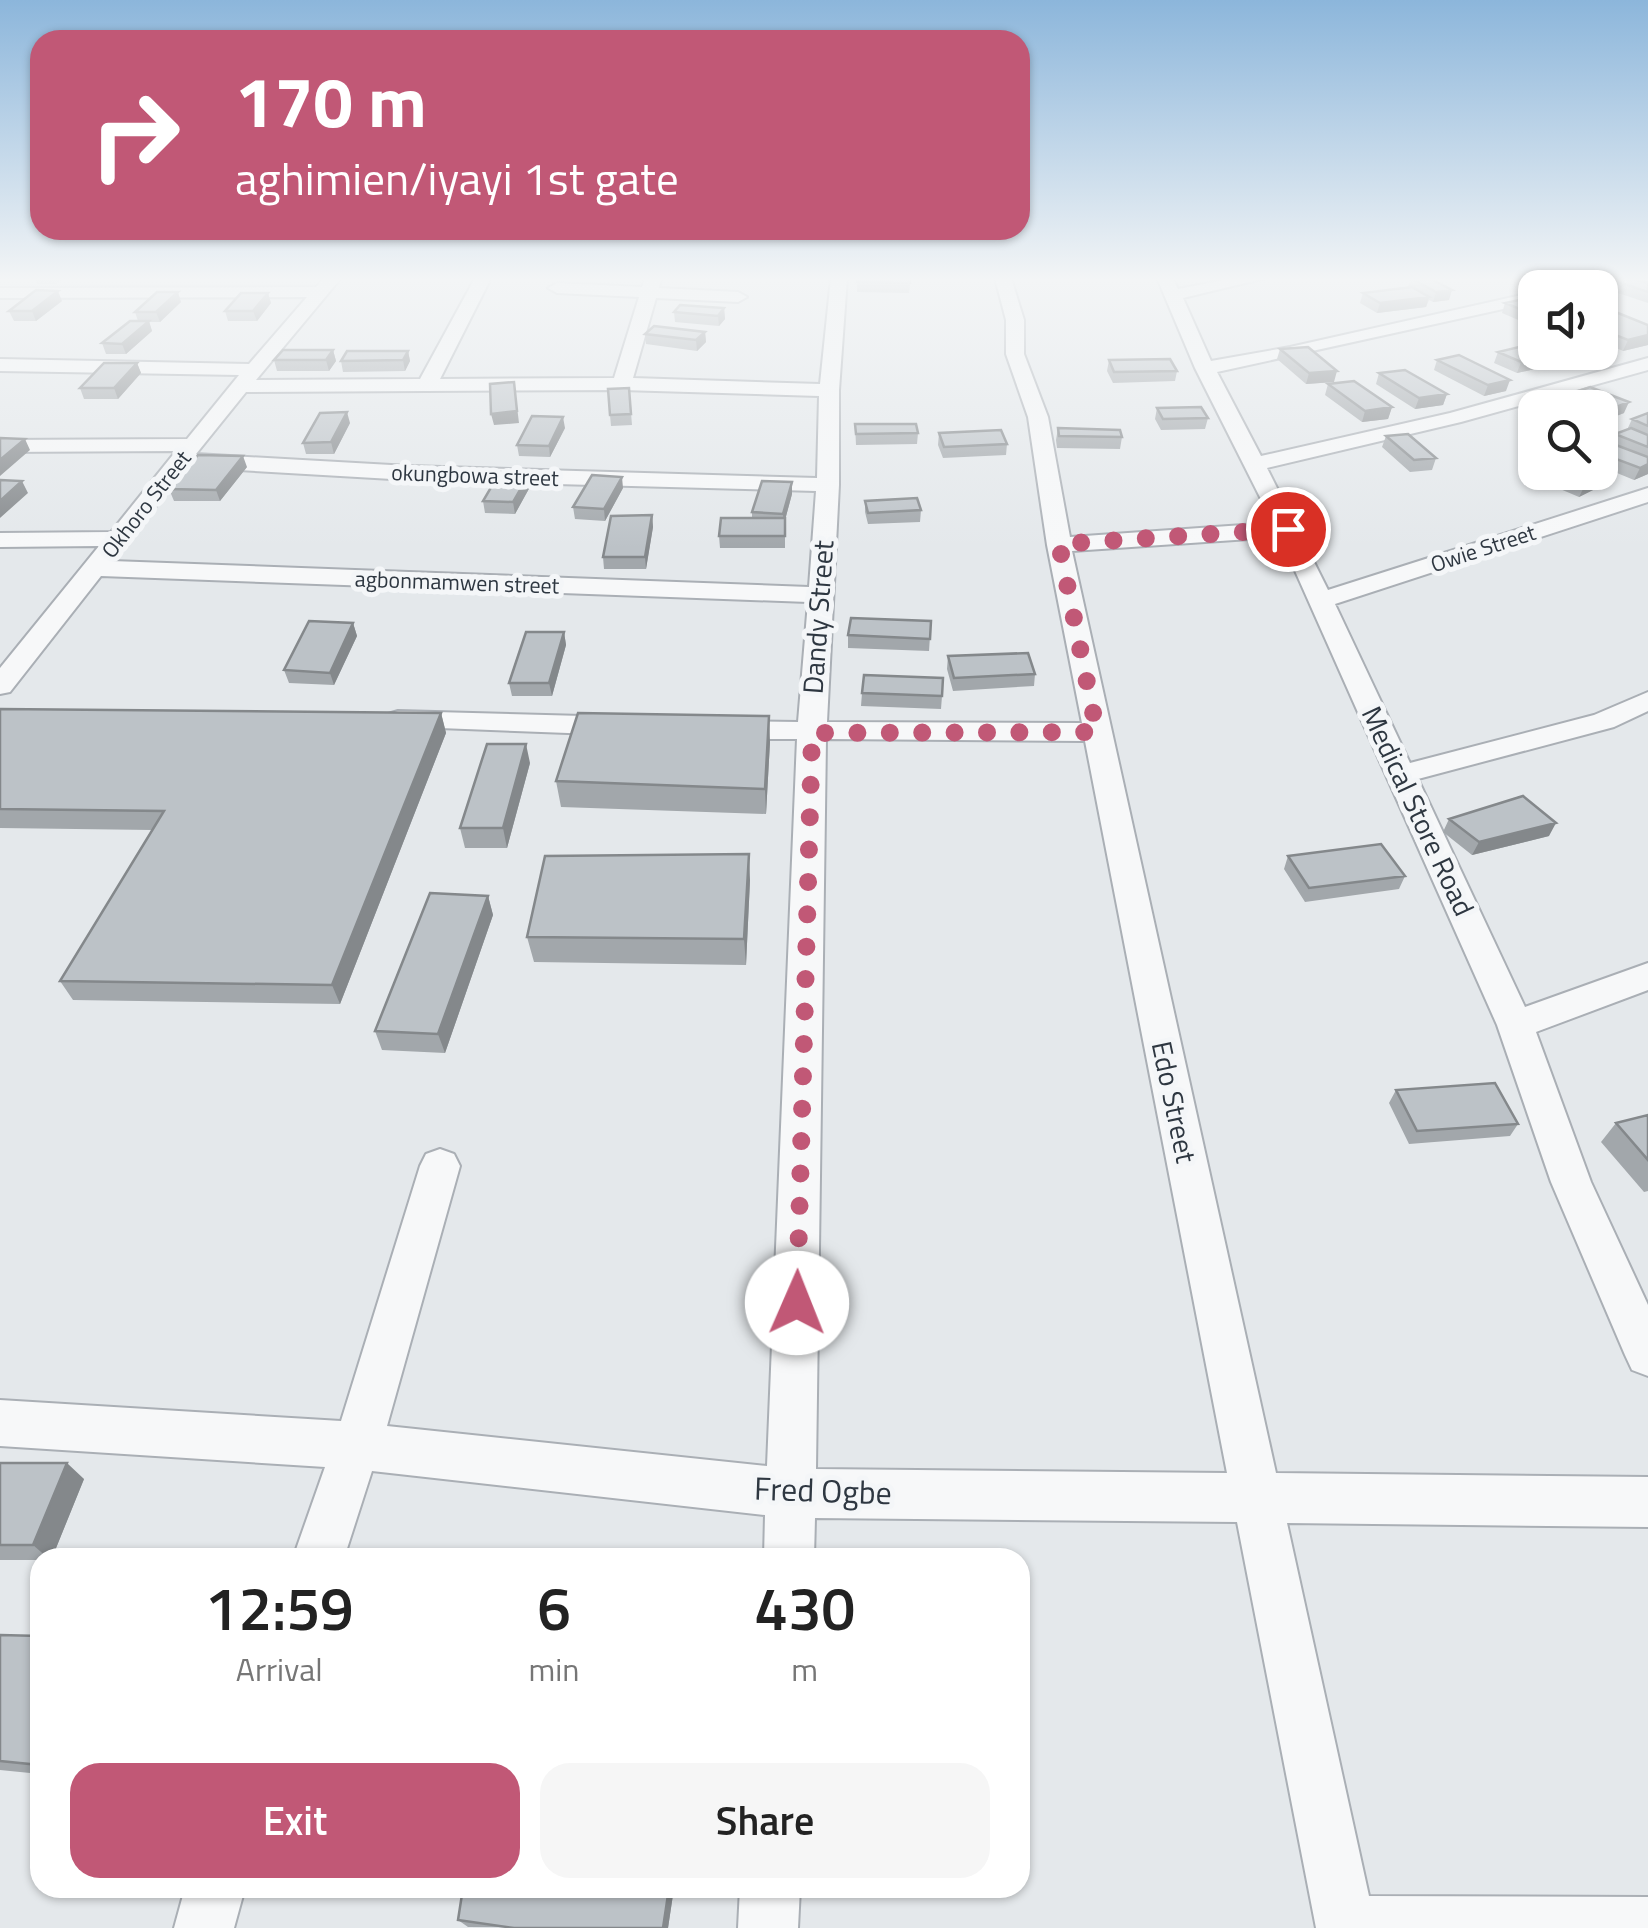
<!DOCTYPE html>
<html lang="en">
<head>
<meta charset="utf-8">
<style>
	:root { --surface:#fff; --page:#f6f6f6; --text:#222; --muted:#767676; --accent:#c15876 }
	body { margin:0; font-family:"Titillium Web",sans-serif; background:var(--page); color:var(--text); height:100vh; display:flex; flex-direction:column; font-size:38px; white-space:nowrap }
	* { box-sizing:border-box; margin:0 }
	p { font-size:32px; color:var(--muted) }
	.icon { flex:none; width:55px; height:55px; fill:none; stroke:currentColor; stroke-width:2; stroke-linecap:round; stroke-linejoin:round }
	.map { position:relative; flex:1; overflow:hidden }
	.panel { position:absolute; left:30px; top:1548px; width:1000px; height:350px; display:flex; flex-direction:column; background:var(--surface); border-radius:30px; box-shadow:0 2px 8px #0004 }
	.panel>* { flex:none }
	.banner { position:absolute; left:30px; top:30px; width:1000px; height:210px; border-radius:30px; box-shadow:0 2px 8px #0004; background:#c15876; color:#fff; overflow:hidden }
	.tools { position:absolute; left:1518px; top:270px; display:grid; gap:20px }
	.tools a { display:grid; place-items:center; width:100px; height:100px; border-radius:20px; background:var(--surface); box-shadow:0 2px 8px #0004; font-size:50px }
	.pin { position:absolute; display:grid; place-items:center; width:85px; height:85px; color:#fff; margin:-42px; border:5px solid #fff; border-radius:50%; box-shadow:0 2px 10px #0007 }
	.me { position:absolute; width:110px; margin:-55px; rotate:1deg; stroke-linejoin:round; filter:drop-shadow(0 0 8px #0008) }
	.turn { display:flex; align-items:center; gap:35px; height:210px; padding:0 40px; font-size:45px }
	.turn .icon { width:130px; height:130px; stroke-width:2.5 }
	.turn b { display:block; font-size:70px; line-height:85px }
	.eta { display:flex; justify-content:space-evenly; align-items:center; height:170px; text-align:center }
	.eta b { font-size:60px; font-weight:600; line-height:70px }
	.button { display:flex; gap:20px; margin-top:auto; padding:20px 40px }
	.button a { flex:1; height:115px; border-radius:30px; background:var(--accent); color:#fff; font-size:40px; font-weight:600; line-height:115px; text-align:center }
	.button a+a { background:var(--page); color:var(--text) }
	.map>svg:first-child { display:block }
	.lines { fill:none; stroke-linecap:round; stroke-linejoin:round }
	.minor-casing { stroke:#aaafb5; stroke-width:4 }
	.minor { fill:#f7f8f9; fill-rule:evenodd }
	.wall { fill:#a2a7ab }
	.shaded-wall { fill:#84888b }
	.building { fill:#bcc2c7; stroke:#84888b; stroke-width:2.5 }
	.route { stroke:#c15876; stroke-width:18; stroke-dasharray:0 32.4 }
	.labels { text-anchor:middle; stroke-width:10; stroke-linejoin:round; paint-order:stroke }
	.far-street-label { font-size:22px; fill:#2e3741; stroke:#f4f6f8 }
	.street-label { font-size:28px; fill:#2e3741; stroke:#f4f6f8 }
	.near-street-label { font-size:32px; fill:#2e3741; stroke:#f4f6f8 }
</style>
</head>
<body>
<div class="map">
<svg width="1648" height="1928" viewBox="0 0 1648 1928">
	<rect width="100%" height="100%" fill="#e4e8eb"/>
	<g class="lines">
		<!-- minor casing -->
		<g class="minor-casing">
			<path id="minor" d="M324 278H341L256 380 420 379 475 278H491L440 379 614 378 639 297 557 293 548 288 557 283 642 287 645 278H661L659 288 738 292 747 297 738 302 656 298 633 378 820 384 831 278H847L839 390V485L827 722 1082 723 1047 545 1028 417 1006 354V320L995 278H1011L1024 320V354L1048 417 1070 537 1273 523 1195 368 1157 278H1173L1178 289 1235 278H1266L1183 298 1211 361 1290 347 1535 292V302L1217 372 1261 456 1450 413 1648 358V370L1461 422 1267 468 1328 590 1648 488V502L1335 604 1410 763 1594 715 1648 692V711L1614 727 1418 779 1525 1007 1648 963V990L1536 1032 1591 1182 1648 1305V1376L1632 1370 1625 1355 1551 1182 1497 1025 1280 537 1072 551 1276 1473 1648 1477V1527L1287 1523 1369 1896 1648 1897V1928H1316L1237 1522 815 1518 814 1558H764L765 1515 372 1471 344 1558H293L325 1467 0 1446V1400L341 1421 420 1166 426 1154 440 1149 454 1154 460 1166 387 1426 767 1466 797 739H723L713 736 709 730 713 724 723 721 798 722 808 602 101 576 10 692 0 694V668L99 546 0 547V533L111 532 176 451 0 452V440L187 439 239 375 0 371V359L249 364 307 297 0 298V288L316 287ZM622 390 819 396 817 478 409 466 196 454 246 392ZM187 467 409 480 816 491 809 587 112 561ZM826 739 1085 741 1227 1473 816 1469Z
				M1598 278H1626L1599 288H1568Z
				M398 711 621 717 631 720 635 726 631 732 621 735 388 726 384 720 388 714Z
				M185 1888H245L234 1928H174Z
				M740 1888H800L798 1928H738Z"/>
		</g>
		<!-- minor -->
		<use href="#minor" class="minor"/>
	</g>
	<!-- wall -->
	<path class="wall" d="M34 278H64L56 284H37Z
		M911 278 909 293 857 292V282Z
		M1411 278 1449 300 1433 302 1429 300 1426 307 1377 313 1360 303 1363 293 1408 288Z
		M1613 280 1648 283V303L1609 290Z
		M268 293 271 303 257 321H228L225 311Z
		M1535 297V327L1502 313 1505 303Z
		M62 301 36 321H14L9 311Z
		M181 302 160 322H149L152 331 126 354H106L102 343 138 321 135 312Z
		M724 308 725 319 719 326 675 322 674 312Z
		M1600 317 1648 325V345L1623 351 1600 341Z
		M705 332 706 342 697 351 646 344 645 334Z
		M1280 349 1334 382 1306 384 1277 359Z
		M333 350 336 361 329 371H277L274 360Z
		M408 351 410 361 405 371 343 372 341 361Z
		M1498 352 1543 357 1539 368 1517 373 1494 363Z
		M1109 360 1177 371 1175 381 1113 383 1107 371Z
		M1437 360 1506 391 1484 396 1434 370Z
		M137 363 141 373 118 399H84L80 388Z
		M1379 373 1447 394 1443 405 1415 409 1376 384Z
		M1328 384 1392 407 1388 419 1362 422 1325 395Z
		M629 388 632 425 611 426 610 415Z
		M1572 393 1624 413 1606 420 1600 418V408H1575L1568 404Z
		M1157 408 1208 418 1205 429 1161 430 1155 419Z
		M1648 413V474L1634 480 1600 466V445L1611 443 1615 434 1627 430 1632 419Z
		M350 423 334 454H306L303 443Z
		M855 424 918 433 917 444 856 445Z
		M565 428 550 457 519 456 517 445Z
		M1058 428 1122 437 1120 449 1057 448 1056 440Z
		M939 433 1007 444 1006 455 943 458 938 445Z
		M1386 436 1436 458 1432 470 1410 472 1382 447Z
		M1535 462V472H1596L1604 476 1599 487 1579 497 1527 475 1532 464Z
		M247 467 220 501H174L169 489Z
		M531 485 515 514 485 513 483 501Z
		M623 488 605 521 575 519 573 507Z
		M792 494 785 520V548H720L719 536 752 518V512Z
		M865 501 921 510 920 522 868 524 865 512Z
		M652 515 653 527 646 569H604L603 557Z
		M931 621 929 651 848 648V635Z
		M353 623 357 636 334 685 289 683 284 670Z
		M564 632 566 645 552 696H512L509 683Z
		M948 656 1035 674 1034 686 953 691 947 669Z
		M862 693 942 696 941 709 861 706Z
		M0 709 441 713 446 733 340 1004 73 1000 60 981 152 830 0 828Z
		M770 742 766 814 561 807 556 781Z
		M530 763 507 848H465L460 828Z
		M1449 819 1549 836 1472 855 1443 832Z
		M1288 856 1405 876 1399 889 1305 902 1284 869Z
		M750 880 746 965 534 962 527 937Z
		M488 896 493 915 445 1053 382 1050 375 1031Z
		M1396 1090 1518 1124 1510 1136 1409 1144 1389 1103Z
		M1648 1115V1191L1644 1192 1601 1142 1616 1123Z
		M0 1463 84 1479 52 1558H40V1560H0Z
		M0 1635 40 1636V1774L0 1770Z
		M463 1888H674L668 1928 468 1927 458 1920Z"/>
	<!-- shaded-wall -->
	<path class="shaded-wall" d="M1452 290 1449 300 1433 302 1436 292Z
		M58 291 62 301 36 321 32 311Z
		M178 292 181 302 160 322 156 312Z
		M268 293 271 303 257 321 253 311Z
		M1429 297 1426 307 1377 313 1380 303Z
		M724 308 725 319 719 326 718 316Z
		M149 321 152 331 126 354 122 344Z
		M705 332 706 342 697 351 696 340Z
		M1648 335V345L1623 351 1628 340Z
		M333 350 336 361 329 371 326 360Z
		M408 351 410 361 405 371 403 360Z
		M1543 357 1539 368 1517 373 1521 362Z
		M137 363 141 373 118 399 114 388Z
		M1337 371 1334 382 1306 384 1309 373Z
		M1510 380 1506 391 1484 396 1488 385Z
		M514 382 519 423 494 425 491 414Z
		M1447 394 1443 405 1415 409 1419 398Z
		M1629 402 1624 413 1606 420 1611 409Z
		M1392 407 1388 419 1362 422 1365 411Z
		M347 412 350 423 334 454 331 442Z
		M563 417 565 428 550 457 549 446Z
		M25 439 30 450 0 476V460Z
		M243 456 247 467 220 501 216 490Z
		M1648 464V474L1634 480 1640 468Z
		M529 474 531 485 515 514 513 502Z
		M1604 476 1599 487 1579 497 1585 485Z
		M622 477 623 488 605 521 604 509Z
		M22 481 28 493 0 518V501Z
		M792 482V494L785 520V548V520L784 526 783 514Z
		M652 515 653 527 646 569 645 557Z
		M353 623 357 636 334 685 330 673Z
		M564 632 566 645 552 696 549 683Z
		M441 713 446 733 340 1004 332 985Z
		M769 716 770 742 766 814 765 789Z
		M526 744 530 763 507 848 503 828Z
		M1556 823 1549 836 1472 855 1479 842Z
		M749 854 750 880 746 965 744 939Z
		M488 896 493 915 445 1053 438 1034Z
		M67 1463 84 1479 52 1558H48L33 1545Z
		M669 1888H674L668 1928H663Z"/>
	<!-- building -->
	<path class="building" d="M858 278H910V283L857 282Z
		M1411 278H1429L1452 290 1436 292Z
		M1622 278H1631L1648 283V292L1613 280Z
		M1412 287 1429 297 1380 303 1363 293Z
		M36 290 58 291 32 311H9Z
		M157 292H178L156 312H135Z
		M241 293H268L253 311H225Z
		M1533 297H1535V315L1505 303Z
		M680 305 724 308 718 316 674 312Z
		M1618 313 1648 325V335L1628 340 1600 329V317Z
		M130 321H149L122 344 102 343Z
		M654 326 705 332 696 340 645 334Z
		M1308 347 1337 371 1309 373 1280 349Z
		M1519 347 1543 357 1521 362 1498 352Z
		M283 350H333L326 360H274Z
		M347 351H408L403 360 341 361Z
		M1459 355 1510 380 1488 385 1437 360Z
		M1170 359 1177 371 1114 372 1109 360Z
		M104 363H137L114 388H80Z
		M1405 370 1447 394 1419 398 1379 373Z
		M1354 381 1392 407 1365 411 1328 384Z
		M514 382 517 411 491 414 490 384Z
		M1590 387 1629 402 1611 409 1572 393Z
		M629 388 631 414 610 415 608 389Z
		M1201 407 1208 418 1163 419 1157 408Z
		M347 412 331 442 303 443 320 413Z
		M1648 413V426L1632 419Z
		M532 416 563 417 549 446 517 445Z
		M855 424H916L918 433 856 434Z
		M1058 428 1120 430 1122 437 1059 436Z
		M1631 428 1648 435V447L1615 434Z
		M1001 430 1007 444 944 447 939 433Z
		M1408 434 1436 458 1414 460 1386 436Z
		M0 438 25 439 0 460Z
		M1608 442 1648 457V464L1640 468 1600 453V445Z
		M198 455 243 456 216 490 169 489Z
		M500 472 529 474 513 502 483 501Z
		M1554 472H1596L1604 476 1585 485Z
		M592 475 622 477 604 509 573 507Z
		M0 480 22 481 0 501Z
		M762 481 792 482 783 514 752 512Z
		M917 498 921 510 868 513 865 501Z
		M652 515 645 557H603L611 516Z
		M721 518H785V536H719Z
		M851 618 931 621 930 639 848 635Z
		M309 621 353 623 330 673 284 670Z
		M526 632H564L549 683H509Z
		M1028 653 1035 674 954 678 948 656Z
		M864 675 943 678 942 696 862 693Z
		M0 709 441 713 332 985 60 981 164 811 0 809Z
		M578 713 769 716 765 789 556 781Z
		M487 744H526L503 828H460Z
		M1523 796 1556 823 1479 842 1449 819Z
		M1381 844 1405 876 1309 888 1288 856Z
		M749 854 744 939 527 937 545 856Z
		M430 893 488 896 438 1034 375 1031Z
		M1495 1083 1518 1124 1417 1131 1396 1090Z
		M1648 1115V1160L1616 1123Z
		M0 1463H67L33 1545H0Z
		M0 1635 40 1636V1765L0 1761Z
		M463 1888H669L663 1928H514L458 1920Z"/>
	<!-- sky -->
	<linearGradient id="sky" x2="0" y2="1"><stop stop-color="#8cb6db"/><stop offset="0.51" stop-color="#f3f5f6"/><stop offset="1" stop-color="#f3f5f6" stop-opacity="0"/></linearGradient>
	<rect width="1648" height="548" fill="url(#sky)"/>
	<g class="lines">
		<!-- route -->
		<path class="route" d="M797 1303 812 733 1097 732 1059 544 1288 529"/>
	</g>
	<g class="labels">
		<!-- far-street labels -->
		<g class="far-street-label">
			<text transform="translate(475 475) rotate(2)" y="8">okungbowa street</text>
			<text transform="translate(146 504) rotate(-52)" y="8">Okhoro Street</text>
			<text transform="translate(1483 548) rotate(-18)" y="8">Owie Street</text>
			<text transform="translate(457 582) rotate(2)" y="8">agbonmamwen street</text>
		</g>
		<!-- street labels -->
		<g class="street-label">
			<text transform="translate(818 617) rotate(-86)" y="10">Dandy Street</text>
			<text transform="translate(1418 811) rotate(65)" y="10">Medical Store Road</text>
			<text transform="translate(1174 1102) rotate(78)" y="10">Edo Street</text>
		</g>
		<!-- near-street labels -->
		<g class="near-street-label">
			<text transform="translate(823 1491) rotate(2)" y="11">Fred Ogbe</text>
		</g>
	</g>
</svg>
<div class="tools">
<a><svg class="icon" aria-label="sound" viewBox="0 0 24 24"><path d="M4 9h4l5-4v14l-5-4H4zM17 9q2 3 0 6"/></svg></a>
<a><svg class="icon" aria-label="search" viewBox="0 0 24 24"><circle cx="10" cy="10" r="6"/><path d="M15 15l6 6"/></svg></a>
</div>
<div class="pin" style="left:1288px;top:529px;background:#d93025"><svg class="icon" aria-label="arrive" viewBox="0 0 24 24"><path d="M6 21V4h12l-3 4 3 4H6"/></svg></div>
<svg class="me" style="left:797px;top:1303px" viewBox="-20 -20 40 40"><circle r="19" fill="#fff"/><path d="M0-13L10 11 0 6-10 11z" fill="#c15876"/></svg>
<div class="banner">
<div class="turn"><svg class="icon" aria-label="right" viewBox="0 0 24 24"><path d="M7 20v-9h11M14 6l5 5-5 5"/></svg><div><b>170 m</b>aghimien/iyayi 1st gate</div></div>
</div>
<section class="panel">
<div class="eta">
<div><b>12:59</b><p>Arrival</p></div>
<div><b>6</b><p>min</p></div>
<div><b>430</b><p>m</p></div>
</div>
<div class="button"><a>Exit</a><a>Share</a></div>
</section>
</div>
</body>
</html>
